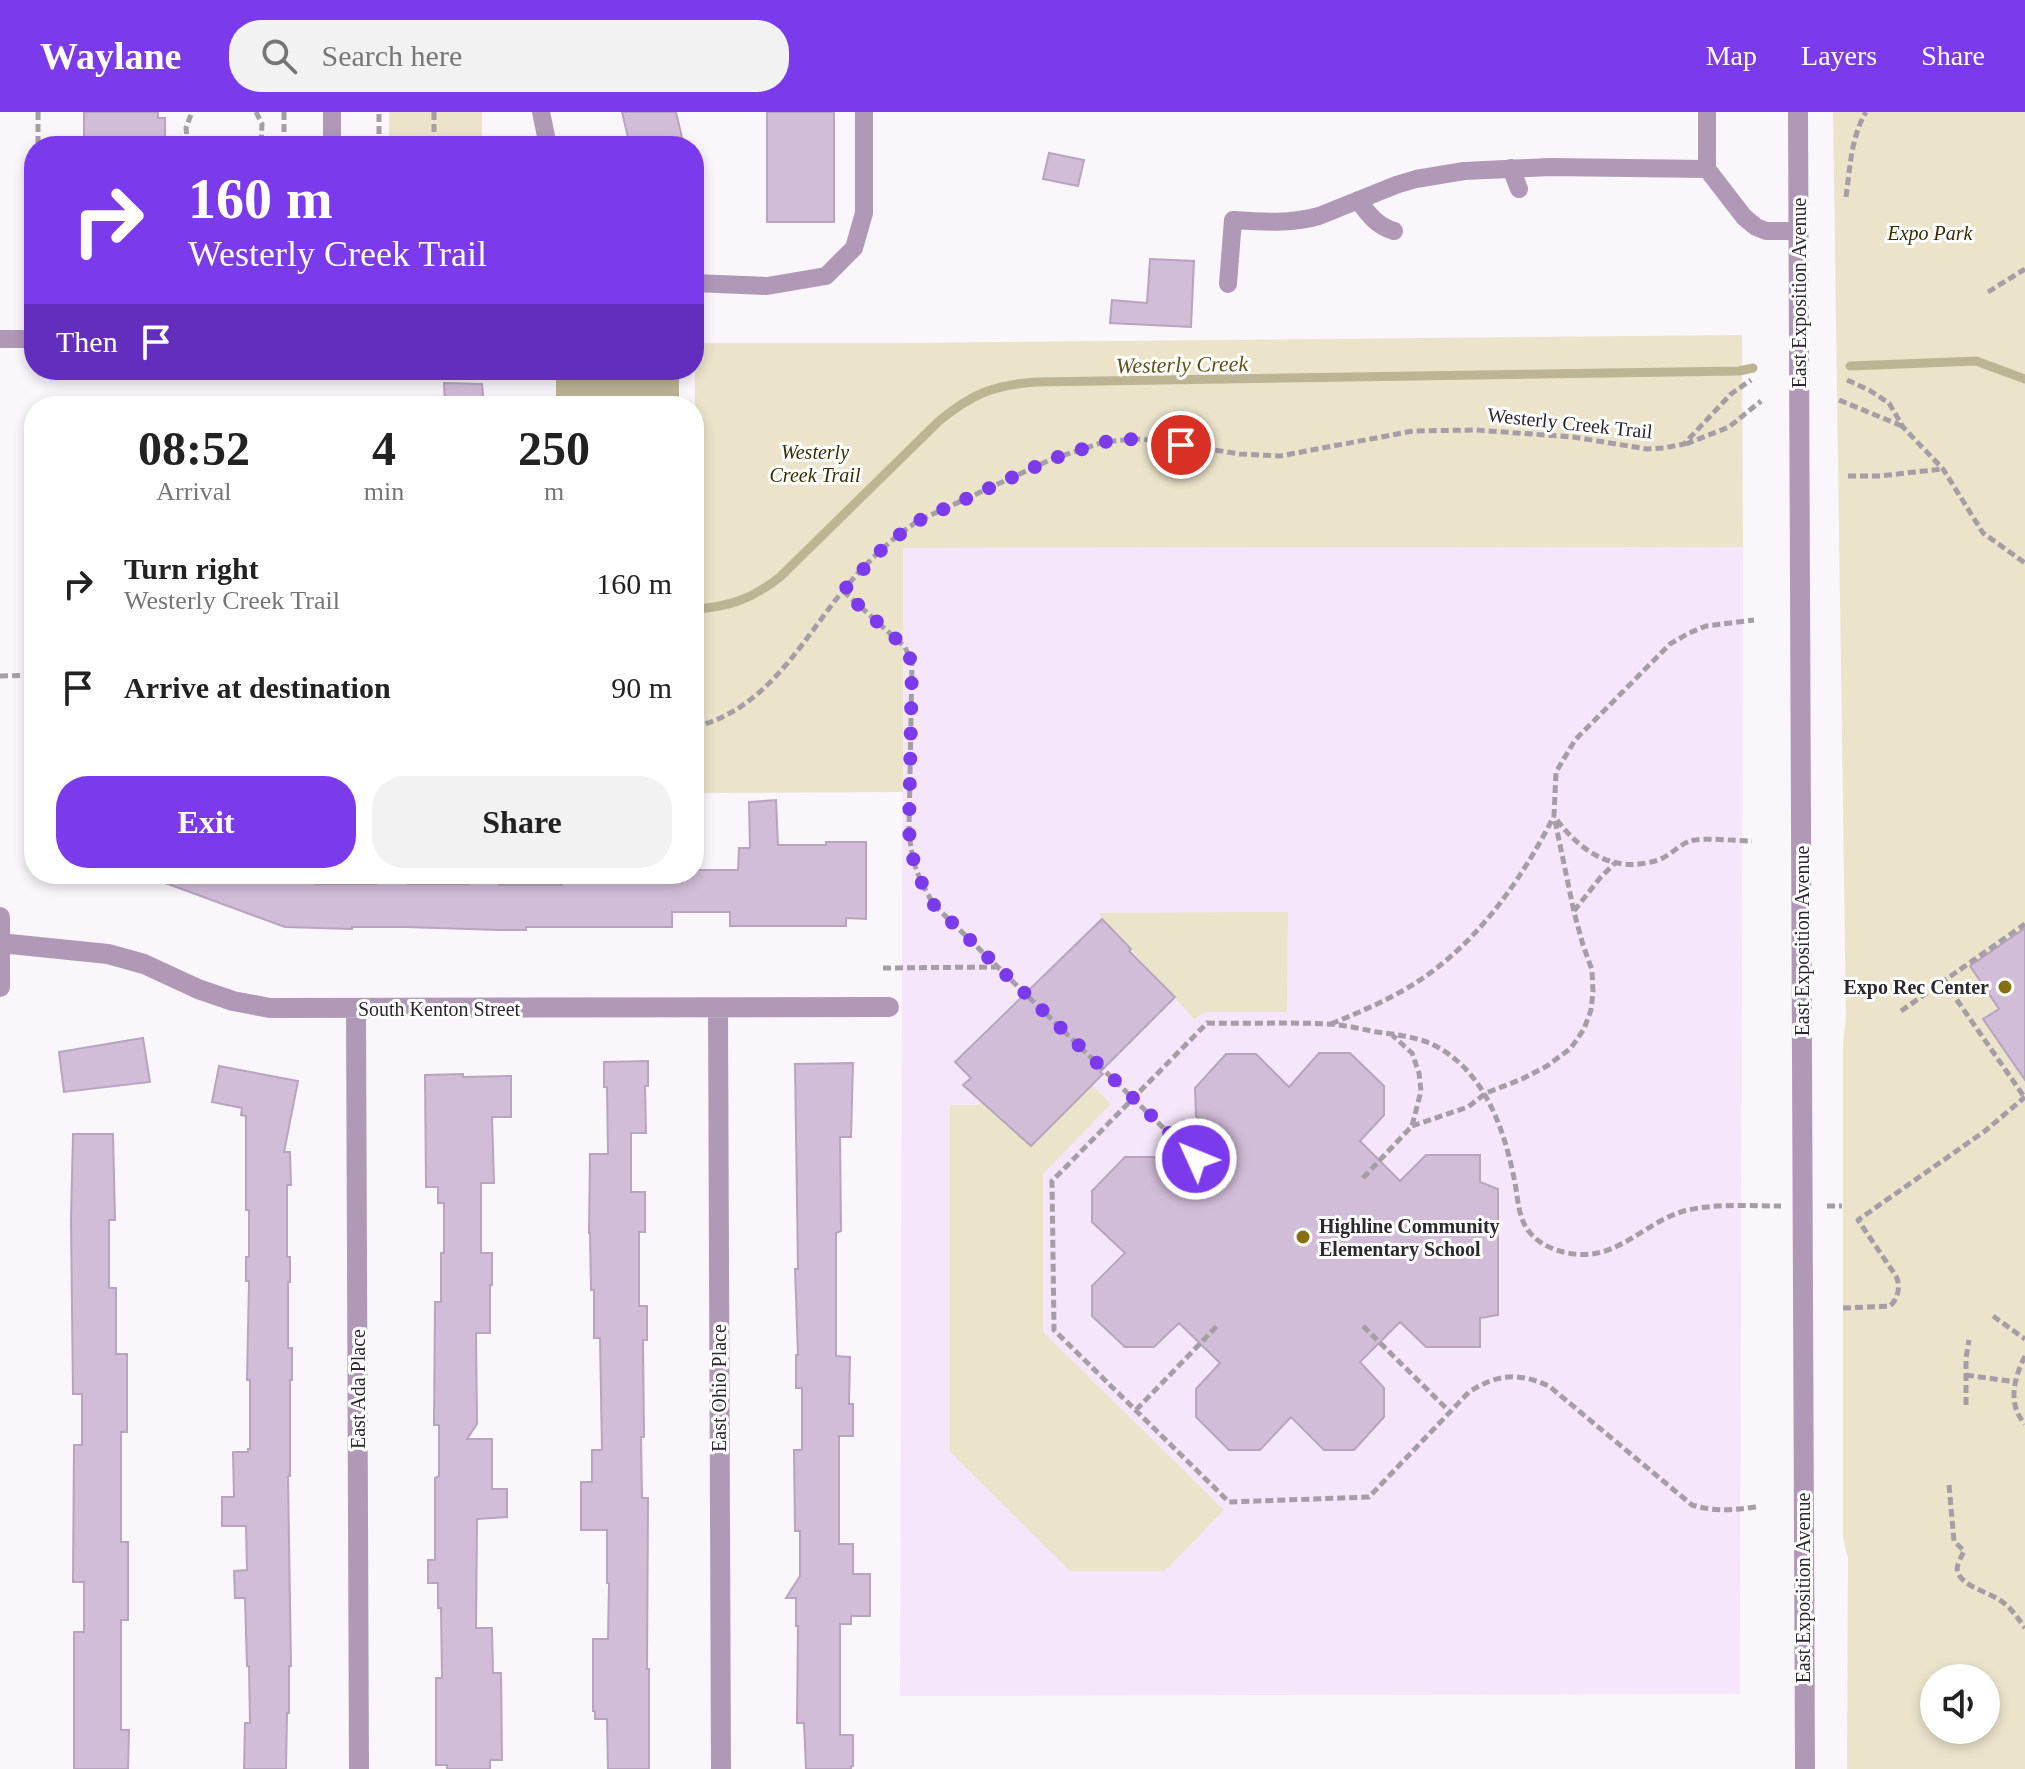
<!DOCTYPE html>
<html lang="en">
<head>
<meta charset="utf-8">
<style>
	:root { --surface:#fff; --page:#f2f2f2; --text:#222; --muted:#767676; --accent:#7c3aed }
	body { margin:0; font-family:"Times New Roman",serif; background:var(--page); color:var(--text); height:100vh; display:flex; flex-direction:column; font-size:30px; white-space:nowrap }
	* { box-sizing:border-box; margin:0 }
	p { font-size:26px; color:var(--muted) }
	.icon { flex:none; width:44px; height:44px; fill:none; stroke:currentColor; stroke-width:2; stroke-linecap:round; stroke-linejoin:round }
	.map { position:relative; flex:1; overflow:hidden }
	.drawer { position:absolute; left:24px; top:284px; width:680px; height:488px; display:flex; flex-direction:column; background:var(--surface); border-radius:32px; box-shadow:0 4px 12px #0003 }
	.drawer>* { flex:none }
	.top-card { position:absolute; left:24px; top:24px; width:680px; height:244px; border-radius:32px; box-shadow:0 4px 12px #0003; background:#7c3aed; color:#fff; overflow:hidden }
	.fabs { position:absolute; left:1920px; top:1552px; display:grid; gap:16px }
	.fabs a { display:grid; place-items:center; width:80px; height:80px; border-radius:50%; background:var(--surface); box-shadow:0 4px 12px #0003; font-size:40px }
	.pin { position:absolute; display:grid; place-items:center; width:68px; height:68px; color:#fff; margin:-34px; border:4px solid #fff; border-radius:50%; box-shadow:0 2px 8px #0007 }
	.me { position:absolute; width:88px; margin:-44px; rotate:314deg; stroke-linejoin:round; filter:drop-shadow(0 0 6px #0008) }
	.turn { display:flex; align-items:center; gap:28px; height:168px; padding:0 32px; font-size:36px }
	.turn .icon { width:104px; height:104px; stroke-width:2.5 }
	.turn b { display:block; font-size:56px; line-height:68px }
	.then { display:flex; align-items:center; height:76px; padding:0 32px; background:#0003; gap:16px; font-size:30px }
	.eta { display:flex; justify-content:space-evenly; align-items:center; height:136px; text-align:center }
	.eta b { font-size:48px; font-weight:700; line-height:56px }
	.primary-button { display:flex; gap:16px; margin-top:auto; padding:16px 32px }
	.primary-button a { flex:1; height:92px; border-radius:32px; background:var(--accent); color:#fff; font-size:32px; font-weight:700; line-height:92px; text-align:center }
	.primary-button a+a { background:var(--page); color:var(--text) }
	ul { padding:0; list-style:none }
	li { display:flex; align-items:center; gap:24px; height:104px; padding:0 32px }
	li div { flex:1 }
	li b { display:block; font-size:30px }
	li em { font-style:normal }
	header { display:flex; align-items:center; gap:48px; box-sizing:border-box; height:112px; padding:0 40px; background:var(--accent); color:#fff }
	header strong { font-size:38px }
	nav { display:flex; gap:44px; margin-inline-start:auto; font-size:28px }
	.search { width:560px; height:72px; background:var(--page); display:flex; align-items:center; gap:20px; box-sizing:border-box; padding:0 28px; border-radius:32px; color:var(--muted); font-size:30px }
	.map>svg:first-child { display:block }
	.built { fill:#f6e6fb }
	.green { fill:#ebe4cb; fill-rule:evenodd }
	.water { fill:#bcb493 }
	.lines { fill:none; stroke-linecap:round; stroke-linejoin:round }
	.stream { stroke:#bcb493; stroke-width:9 }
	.building { fill:#d2bdd8; stroke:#b8a4bf; stroke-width:2 }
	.path { stroke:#a59ea6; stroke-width:5; stroke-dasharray:8 4; stroke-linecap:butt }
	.service { stroke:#af99b6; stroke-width:18 }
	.minor { stroke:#af99b6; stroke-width:20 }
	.tertiary { stroke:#af99b6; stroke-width:20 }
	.route { stroke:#7c3aed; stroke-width:14; stroke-dasharray:0 25.2 }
	.poi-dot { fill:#856f0f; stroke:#fff; stroke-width:3 }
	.labels { text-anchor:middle; stroke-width:6; stroke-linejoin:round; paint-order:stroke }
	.park-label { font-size:20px; font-style:italic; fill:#372c01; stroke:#fff }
	.street-label { font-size:20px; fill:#2e2631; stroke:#fff }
	.poi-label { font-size:20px; font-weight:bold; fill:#2e2631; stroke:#fff; text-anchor:end }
	.water-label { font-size:22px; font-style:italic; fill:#5e5119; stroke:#fff }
</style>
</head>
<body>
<header>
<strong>Waylane</strong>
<div class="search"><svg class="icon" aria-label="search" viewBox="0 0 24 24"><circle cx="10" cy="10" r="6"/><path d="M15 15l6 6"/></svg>Search here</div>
<nav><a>Map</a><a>Layers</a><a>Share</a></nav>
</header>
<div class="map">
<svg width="2025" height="1657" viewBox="0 0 2025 1657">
	<rect width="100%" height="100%" fill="#fbf6fc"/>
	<!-- built -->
	<path class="built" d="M1743 435 1740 1582 900 1584 903 436Z"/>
	<!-- green -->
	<path class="green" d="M389 0H482V34H389Z
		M1833 0H2025V1657H1847L1848 1446 1843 1426V930L1846 907ZM1934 1566H1986V1618H1934Z
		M1742 223 1743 435 903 436V680L694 681 695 231H897Z
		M1288 800 1287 900H1206L1194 907 1098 801Z
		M1048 928 1111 992 1043 1062V1220L1224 1398 1165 1459H1070L950 1340V993H978Z"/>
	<!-- water -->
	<path class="water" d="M556 258H679V294H556Z"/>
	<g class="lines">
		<!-- stream -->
		<path class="stream" d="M1850 254 1976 249 2025 267
			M694 497C729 495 752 487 780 465L939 309C972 282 993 273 1036 270L1739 259 1753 256"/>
	</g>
	<!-- building -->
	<path class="building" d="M84 0H158V6H165V34H84Z
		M622 0H676L684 34H630Z
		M767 0H834V110H767Z
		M1049 41 1084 48 1078 74 1043 67Z
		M1150 147 1194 149 1191 215 1110 211 1112 188 1147 191Z
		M444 271 482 272 484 294H445Z
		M776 688 778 733H826V730H866V807L846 806V814H730V800H672V815H526V818H499L406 815H352V817L285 815 152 766 153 762H315V772H376V762H408V772H469V762H499V773H562V762H694V758H738L739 736H750L749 690Z
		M1102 807 1131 837 1129 839 1175 885 1100 960 1103 962 1031 1034 963 973 971 966 955 950Z
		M2025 816V968L1983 907 1999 897 1970 854Z
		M143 926 150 970 64 980 59 940Z
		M1319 941H1350L1384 974V1003L1360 1029 1400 1069 1426 1043H1480V1070L1498 1077V1203L1480 1206V1235H1426L1400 1210 1360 1250 1384 1276V1305L1354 1338H1324L1291 1305 1260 1338H1229L1196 1305V1277L1220 1251 1179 1211 1154 1235H1125L1092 1204V1174L1125 1141 1092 1110V1079L1125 1045H1154L1180 1070 1220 1030 1196 1004 1195 976 1226 942H1256L1289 975Z
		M648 949V974H645L646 1021H631V1080H645V1120H639V1194H647V1228H643L644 1325H641L642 1386H648L647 1557H649V1657H608L607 1607H595V1599H593V1527H608L609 1471H607V1418H581V1370H592V1338H602L600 1226H594V1178H591L590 1121H589L590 1042H608L607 975H604V950Z
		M853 951 851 1025H840L841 1119 836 1121V1244L850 1245 849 1292H853V1324H839V1432H853V1462H870V1504H851V1512H840V1623H853V1654H851V1657H806L804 1611H797L798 1514H796V1486H786L800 1464V1419H795L794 1338H802V1276H796V1243H798L795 1157H798L795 952Z
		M219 954 298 969 284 1040H290L291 1073H287V1145H290V1170H288V1236H292V1268H290V1364H288L291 1554H289V1601H287L286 1657H244L245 1611H250L249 1554H247L245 1486H235L234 1459 247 1458 246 1414H222V1385H234L233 1340H248V1337H250V1268H247L249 1169H246V1145H249V1098H246V1004L241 1003 242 996 212 990Z
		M463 962V965L511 964V1005H492L494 1071H481V1141H492V1173H490V1221H476L477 1312 467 1327H492V1377H507V1405L477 1407 476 1516H492L493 1561H501L502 1648H490V1657H447V1653H436V1566H442L441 1496H438V1471H428V1448H435V1366L439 1364V1313H434L435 1190H441V1141H444V1091H438V1075H426L425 963Z
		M73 1022H113L115 1108H109V1176H116V1242H127V1320H121V1430H128V1508H121V1618H129L128 1657H74V1520H84V1470H73L74 1333H82V1282H73L71 1108Z"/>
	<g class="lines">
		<!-- path -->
		<path class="path" d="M38 0V34
			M256 0 262 12 261 34
			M284 0V34
			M434 0V34
			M188 34 186 16 192 0
			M379 34V0
			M1846 85C1850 56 1851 25 1866 0
			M34 135 29 171 34 182
			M1988 180 2025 157
			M32 182V204
			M1847 268 1869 278 1889 291 1903 315 1943 357 1983 421 2025 451
			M1839 288 1902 314
			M1686 332 1729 315 1761 289
			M1848 364H1880L1942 357
			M843 479 905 535 912 551 909 718C912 752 917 764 934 793L1216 1067
			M32 508 34 509
			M0 564 34 563
			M694 615C765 598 799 534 841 481 863 454 889 428 918 409L1052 347 1104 330 1134 327 1151 328 1240 342 1280 344 1413 319 1476 318 1573 325 1647 337 1664 336 1684 332 1731 282 1751 268
			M1557 708C1582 741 1615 762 1658 748 1670 744 1679 733 1690 729 1701 725 1738 729 1752 729
			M1574 799 1600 766 1615 751
			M883 856 998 855
			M1943 868 2025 986
			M1901 899 2025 812
			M1331 912C1367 897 1403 882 1434 858 1486 819 1525 761 1554 704
			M1412 1014 1468 995 1486 981 1522 967 1547 954 1571 936 1584 917 1591 898 1593 880 1592 858 1583 833 1574 800 1554 704 1556 660 1575 628 1670 532 1689 521 1706 514 1754 508
			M1363 1066 1412 1014 1421 979 1419 961 1412 941 1391 922
			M1827 1094H1842
			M1843 1196 1890 1194C1898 1187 1901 1174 1896 1164L1858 1108 1985 1019 2025 985
			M1993 1204 2025 1227
			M1363 1214 1449 1299
			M2025 1244C2014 1266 2007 1292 2025 1312
			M1966 1263 2016 1270
			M1966 1293V1246L1969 1228
			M1136 1298 1217 1214
			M1949 1373 1954 1429 1964 1439C1961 1446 1954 1455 1959 1463 1966 1475 1987 1480 1998 1487 2010 1494 2017 1505 2025 1516
			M1756 1395C1733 1398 1715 1400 1692 1393L1549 1274C1518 1260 1497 1262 1469 1280L1369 1385 1229 1390 1054 1218 1052 1069 1207 911C1247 912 1288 910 1329 912 1345 913 1361 917 1377 920 1399 923 1421 925 1441 937 1487 965 1505 1020 1515 1071 1518 1087 1518 1103 1527 1117 1537 1131 1552 1138 1568 1141 1615 1151 1643 1111 1684 1099 1715 1091 1750 1094 1781 1094"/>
		<!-- service -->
		<path class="service" d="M541 0 548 34
			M1707 0V57L1744 105 1756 115 1766 119H1799
			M332 34V0
			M1511 56 1519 77
			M1358 88C1368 102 1377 114 1394 119
			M694 171 767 174 826 164 854 136 864 101V0
			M1228 172 1233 108C1263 110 1291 112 1319 104L1396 73 1416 67 1464 59 1550 55 1707 57
			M0 227H34"/>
		<!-- minor -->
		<path class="minor" d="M0 805V875
			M0 831 108 842 144 852 198 877 233 889 270 896 889 895
			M718 896 721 1657
			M356 897 359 1657"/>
		<!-- tertiary -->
		<path class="tertiary" d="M1798 0 1805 1657"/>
	</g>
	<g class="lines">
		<!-- route -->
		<path class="route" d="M1181 333 1134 327 1104 330 1052 347 918 409 887 432 843 479 905 535 912 551 909 718C912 752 917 764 934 793L1196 1047"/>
	</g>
	<!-- markers -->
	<g class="poi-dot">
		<circle cx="2005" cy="875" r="8"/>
		<circle cx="1303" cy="1125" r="8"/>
	</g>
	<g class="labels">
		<!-- park labels -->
		<g class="park-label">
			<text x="1930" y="128">Expo Park</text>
			<text x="815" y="347">Westerly<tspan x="815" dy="23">Creek Trail</tspan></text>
		</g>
		<!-- street labels -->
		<g class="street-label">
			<text transform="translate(1799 181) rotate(-90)" y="7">East Exposition Avenue</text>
			<text transform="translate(1570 311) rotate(6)" y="7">Westerly Creek Trail</text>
			<text transform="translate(1802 829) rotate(-90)" y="7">East Exposition Avenue</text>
			<text x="439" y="904">South Kenton Street</text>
			<text transform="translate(719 1276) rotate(-90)" y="7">East Ohio Place</text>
			<text transform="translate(358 1277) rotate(-90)" y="7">East Ada Place</text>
			<text transform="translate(1803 1476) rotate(-90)" y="7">East Exposition Avenue</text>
		</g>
		<!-- poi labels -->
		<g class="poi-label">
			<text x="1989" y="882">Expo Rec Center</text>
			<text x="1319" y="1121" text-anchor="start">Highline Community<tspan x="1319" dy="23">Elementary School</tspan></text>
		</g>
		<!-- water labels -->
		<g class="water-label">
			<text transform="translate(1182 252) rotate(-1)" y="8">Westerly Creek</text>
		</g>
	</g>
</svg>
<div class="fabs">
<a><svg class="icon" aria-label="sound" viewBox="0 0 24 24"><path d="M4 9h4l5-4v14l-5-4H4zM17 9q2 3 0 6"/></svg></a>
</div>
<div class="pin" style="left:1181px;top:333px;background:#d93025"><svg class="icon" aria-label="arrive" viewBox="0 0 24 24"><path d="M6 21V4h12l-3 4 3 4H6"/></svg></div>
<svg class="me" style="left:1196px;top:1047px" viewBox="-20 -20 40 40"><circle r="17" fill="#7c3aed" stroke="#fff" stroke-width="3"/><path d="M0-11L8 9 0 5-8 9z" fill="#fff"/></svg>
<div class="top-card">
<div class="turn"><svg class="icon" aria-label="right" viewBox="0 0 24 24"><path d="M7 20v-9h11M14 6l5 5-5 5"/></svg><div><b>160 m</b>Westerly Creek Trail</div></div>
<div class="then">Then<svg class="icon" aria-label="arrive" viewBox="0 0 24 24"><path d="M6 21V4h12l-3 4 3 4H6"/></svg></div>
</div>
<section class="drawer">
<div class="eta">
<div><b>08:52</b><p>Arrival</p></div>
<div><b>4</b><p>min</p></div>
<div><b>250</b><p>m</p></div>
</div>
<ul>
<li><svg class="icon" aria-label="right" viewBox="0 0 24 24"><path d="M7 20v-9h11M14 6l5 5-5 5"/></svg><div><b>Turn right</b><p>Westerly Creek Trail</p></div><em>160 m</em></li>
<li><svg class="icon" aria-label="arrive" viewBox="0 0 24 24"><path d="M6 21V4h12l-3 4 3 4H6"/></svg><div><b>Arrive at destination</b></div><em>90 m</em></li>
</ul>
<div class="primary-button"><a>Exit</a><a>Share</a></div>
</section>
</div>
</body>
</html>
